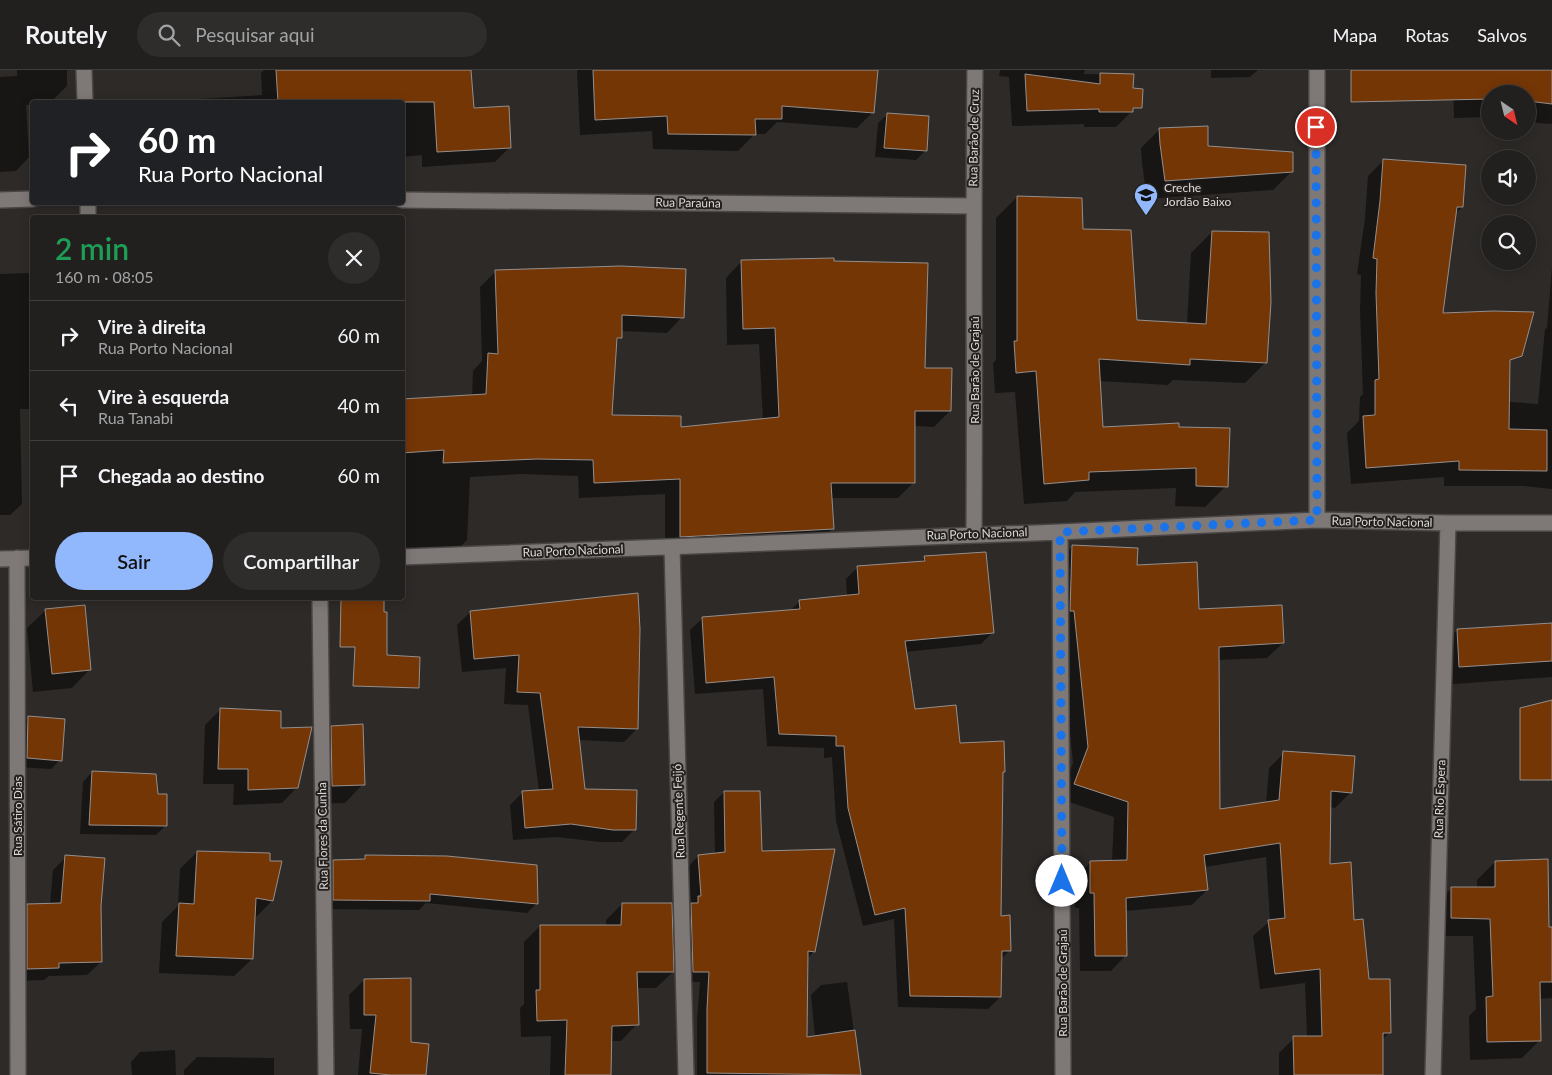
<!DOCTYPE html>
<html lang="pt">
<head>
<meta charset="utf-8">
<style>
	:root { --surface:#22201e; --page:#2e2d2b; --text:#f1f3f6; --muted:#a2a3a4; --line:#3f3e3c; --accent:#91b8fd }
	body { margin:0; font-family:Lato,sans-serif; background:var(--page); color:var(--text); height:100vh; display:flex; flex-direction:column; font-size:19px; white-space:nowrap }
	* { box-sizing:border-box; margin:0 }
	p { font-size:16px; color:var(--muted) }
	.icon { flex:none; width:28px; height:28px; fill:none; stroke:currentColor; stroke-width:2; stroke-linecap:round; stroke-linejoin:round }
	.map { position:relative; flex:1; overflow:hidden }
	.drawer { position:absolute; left:30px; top:145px; width:375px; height:385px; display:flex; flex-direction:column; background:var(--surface); border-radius:5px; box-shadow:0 2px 12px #0003,0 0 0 1px var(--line) }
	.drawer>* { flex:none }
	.top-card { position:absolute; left:30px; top:30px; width:375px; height:105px; border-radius:5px; box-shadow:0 2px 12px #0003,0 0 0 1px var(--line); background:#202124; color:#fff; overflow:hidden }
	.needle { width:32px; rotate:145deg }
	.fabs { position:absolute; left:1481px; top:15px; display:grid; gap:10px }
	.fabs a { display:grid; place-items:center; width:55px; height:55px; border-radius:50%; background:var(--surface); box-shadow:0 2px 12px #0003,0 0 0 1px var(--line); font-size:25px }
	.pin { position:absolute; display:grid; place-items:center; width:42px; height:42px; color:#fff; margin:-21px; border:2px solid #fff; border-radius:50%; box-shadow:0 1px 5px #0007 }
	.me { position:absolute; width:55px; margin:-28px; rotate:0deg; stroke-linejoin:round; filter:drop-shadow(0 0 4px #0008) }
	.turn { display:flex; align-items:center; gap:18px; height:105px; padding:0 25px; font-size:22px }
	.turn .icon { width:65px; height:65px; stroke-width:2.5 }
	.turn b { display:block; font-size:35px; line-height:42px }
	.round { display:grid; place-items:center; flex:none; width:52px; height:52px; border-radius:26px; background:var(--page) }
	.head { display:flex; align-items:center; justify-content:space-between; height:85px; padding:0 25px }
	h1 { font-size:30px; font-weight:600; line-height:38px; color:#1e9e55 }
	.cta { display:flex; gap:10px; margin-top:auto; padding:10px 25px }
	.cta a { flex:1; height:58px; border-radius:30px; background:var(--accent); color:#111; font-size:20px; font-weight:600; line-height:58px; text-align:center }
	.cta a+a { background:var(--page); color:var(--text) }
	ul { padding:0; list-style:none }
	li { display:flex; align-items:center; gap:15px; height:70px; padding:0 25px; border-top:1px solid var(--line) }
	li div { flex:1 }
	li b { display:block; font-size:19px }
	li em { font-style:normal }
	header { display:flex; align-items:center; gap:30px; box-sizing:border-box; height:70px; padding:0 25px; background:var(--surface); border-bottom:1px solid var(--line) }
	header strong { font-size:24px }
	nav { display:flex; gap:28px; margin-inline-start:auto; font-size:18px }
	.search { width:350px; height:45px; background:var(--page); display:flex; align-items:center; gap:12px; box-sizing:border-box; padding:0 18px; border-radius:28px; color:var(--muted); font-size:19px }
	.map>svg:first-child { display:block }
	.shadow { fill:#0007 }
	.building { fill:#753606; stroke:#948f8d }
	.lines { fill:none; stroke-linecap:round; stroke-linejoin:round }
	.minor-casing { stroke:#4a4645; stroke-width:18 }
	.minor { stroke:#7e7977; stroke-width:15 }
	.route { stroke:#1a73e8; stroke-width:9; stroke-dasharray:0 16.2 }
	.labels { text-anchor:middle; stroke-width:4; stroke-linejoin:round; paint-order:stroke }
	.street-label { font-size:12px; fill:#dddbda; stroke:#24201e }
	.poi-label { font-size:12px; fill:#dddbda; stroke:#24201e; text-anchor:start }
</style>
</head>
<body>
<header>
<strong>Routely</strong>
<div class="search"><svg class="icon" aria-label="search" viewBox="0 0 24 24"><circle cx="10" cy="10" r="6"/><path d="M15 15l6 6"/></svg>Pesquisar aqui</div>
<nav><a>Mapa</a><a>Rotas</a><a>Salvos</a></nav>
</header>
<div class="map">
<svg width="1552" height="1005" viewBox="0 0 1552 1005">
	<rect width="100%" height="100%" fill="#2d2a28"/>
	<!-- shadow -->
	<path class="shadow" d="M17 0H67V16L51 32H32V35H26L29 87 16 101 0 102V7L17 6Z
		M264 0H470L473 39 510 77 495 92 422 97V85L402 87V32H165L166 31 262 25 261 3Z
		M578 0H877L873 42 857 58 777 52 765 64H755L738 81 653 79 652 61 580 65 577 1Z
		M1000 0H1085L1084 4 1133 5 1131 42 1116 57H1084V54L1012 56 1009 7 999 6Z
		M1211 0H1258L1250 7 1211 8Z
		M1461 0H1552V53L1551 54 1528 52V24H1490V47L1454 48 1453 7Z
		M888 44 926 80 916 90 875 87 878 53Z
		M1160 59 1207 77 1292 101 1273 120 1147 129 1142 93 1141 78Z
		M1384 90 1462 137 1455 144 1441 245 1498 331 1538 334 1545 259 1547 258 1552 197V419L1524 416H1444V407L1351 414 1347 363 1359 351 1360 327 1363 324 1360 240 1361 205 1357 204 1365 148 1368 106Z
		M1017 127 1082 160 1135 251 1187 254 1191 183 1212 162 1266 292 1245 313 1173 310 1168 315 1099 311 1101 358 1178 359 1226 416 1205 437 1175 436 1176 418 1075 422 1067 431 1024 434 1015 322 995 323 993 293 996 290V148Z
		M741 192 924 299 950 341 934 357 914 356V412L898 428H831L833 458 817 474 665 482V424L579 428 578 406 521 404 470 407 467 470 451 486 402 493V330L472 326 473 301 482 291 480 217 496 201 682 247 667 263 621 261V267L615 273 611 347 680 358 763 350 759 274 727 275 726 208Z
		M32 203V339H20L22 434 10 445H0V204Z
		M1072 477 1135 497 1198 540 1283 573 1267 588 1218 590 1219 740 1266 733 1269 698 1284 683 1351 722 1335 738 1329 737V795L1353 851 1368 911 1390 962 1382 970V1005H1279V983L1294 968 1307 967 1305 913 1260 919 1253 866 1270 851 1266 787 1205 797 1207 820 1192 835 1125 841 1126 885 1111 901H1080L1079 838H1075V808L1090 793 1112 792 1114 747 1060 729 1073 693 1059 555 1057 492Z
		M925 488 993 562 981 574 905 582 914 640 959 674 1002 703 1000 847 1010 880 1001 889 1000 927 988 939 898 937 894 849 863 856 836 751 832 687 824 688V678L767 676 763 619 695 624 690 560 703 548 790 541 800 531 847 526 846 509 858 497 919 493Z
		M46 540 90 599 72 618 33 622 27 558Z
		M470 542 637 659 624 672 578 670 584 720 635 759 622 772H600L557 767 513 770 510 735 523 722 539 721 528 635 504 634 506 598 462 602 457 555Z
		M1552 554V607L1441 615 1439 579 1457 560Z
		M220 640 280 660 297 717 282 733 233 735 234 714H203L205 655Z
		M29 647 60 690 51 699 18 697 20 657Z
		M332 657 363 714 345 733 314 734 313 676Z
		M92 702 157 725 165 756 156 765 80 764 83 712Z
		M724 722 760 783 814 882 806 889V968L815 967 811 925 821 915 847 912 860 1005H697V950L700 912H683L681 844 691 834 688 797 698 786 715 785 714 732Z
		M197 782 272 831 255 848 252 889 234 906 159 903 162 852 178 836 180 799Z
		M366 786 536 796V834L527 843 426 833 419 840 324 839V800L333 791 361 790Z
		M66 787 100 836 101 892 87 905 49 906 44 910 15 911 14 848 28 835 50 834 53 800Z
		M1495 792 1548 858H1552V928L1539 929 1540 970 1522 988 1470 990 1469 946 1476 939 1473 866H1434V836L1452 818H1477V810Z
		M622 834 673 902 656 918H636L637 954 621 971H611L610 1005H550L551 966 521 967 520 938 524 934V872L540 856H606V850Z
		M364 910 410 973 425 1005H358L362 959H350L349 925Z
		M175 980 176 1005H132L131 992 140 982Z
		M197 987 274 988V1005H184V1000Z"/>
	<!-- building -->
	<path class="building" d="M276 0H471L474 38 509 36 511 78 437 82 434 32H278Z
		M593 0H878L874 43 782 36V49H755L756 65 668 64 667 46 595 50Z
		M1351 0H1552V34L1528 31V24H1490V29L1351 32Z
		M1100 3 1134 4 1133 18 1143 19 1142 38H1133V42H1099V39L1027 41 1025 4 1100 14Z
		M887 43 929 46 927 81 884 78Z
		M1208 56V76L1293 82V102L1165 111 1160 74 1159 58Z
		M1383 89 1466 95 1463 137H1457L1443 243 1493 241 1534 242 1522 286 1510 290 1509 359 1547 360V401L1459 400V391L1366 398 1363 346 1375 345V310L1379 309 1376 223 1377 189 1373 188 1380 131Z
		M1017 126 1082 128 1083 159 1131 160 1137 250 1206 254 1212 161 1269 162 1271 232 1267 293 1190 289V295L1099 289 1103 357 1179 353V357L1230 358 1228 417 1196 416V398L1089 402V410L1044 414 1036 301 1016 303 1014 271H1017Z
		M834 188V191L928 193 925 298H952L951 341H915V413H831L834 459 680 467V409L594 413 593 390 537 389 443 393 444 380 402 383V329L486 324 488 283 498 284 495 200 621 196 686 199 684 248 622 245V268H617L612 345 681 346V357L779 347 775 258 743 259 741 190Z
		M1072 475 1138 478 1137 495 1197 492 1199 539 1282 535 1284 573 1219 577 1220 739 1279 730 1283 681 1355 686 1352 723 1331 721 1330 794 1351 792 1354 850 1363 849 1369 909H1390L1391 963H1383V1005H1294L1293 966H1322L1320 899 1275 904 1268 850 1285 848 1280 773 1204 785 1208 820 1126 828 1127 886H1095L1094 823H1090V791L1127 790 1128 732 1074 714 1088 677 1074 541H1070Z
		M986 482 994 563 905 571 915 639 956 635 960 673 1004 671 1005 702H1003L1001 846 1010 845 1011 881H1002L1001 927 910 926 905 838 875 845 848 738 844 676H836V666L779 664 774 607 706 613 702 547 800 539 799 530 859 524 857 496 925 491 924 486Z
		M638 523 640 559 638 659 578 657 585 719 637 720 636 760H613L571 754 525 758 522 721 553 719 540 623 517 622 519 585 474 589 470 541Z
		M341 528H384V542H387V585L420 587 419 618 353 616 355 577H340Z
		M85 535 91 600 52 604 45 539Z
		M1552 553V591L1459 597 1457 559Z
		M1552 630V710H1520V638Z
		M220 638 281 641V658L312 657 298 718 248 720V699H218Z
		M28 646 65 649 62 691 27 688Z
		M363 654 365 715 332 716 331 656Z
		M92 701 156 704 158 724H167V756L89 755Z
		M724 721H760L762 781 835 779 815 882 808 881 807 967 855 960 861 1005 707 1003V939L709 902H693L691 833H698V826H701L698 785 725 782Z
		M197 781 270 783V791H282L273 831 256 828 253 889 176 886 179 833 194 834Z
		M65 785 105 788 101 836 102 892 59 893V898L27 899V834L61 833Z
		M365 785 447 786 537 795 538 834 430 824V831L333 830V790L365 789Z
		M1548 789 1549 857H1552V912H1540L1541 971 1487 972 1486 927 1493 926 1490 849 1451 848V817H1495V791Z
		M622 833H672L674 902H637L639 955 612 956 611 1005H565L567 950 537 951 536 920H540V855H621Z
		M411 908V972L429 974 426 1005H391L370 1003 376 945H364V909Z"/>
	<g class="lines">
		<!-- minor casing -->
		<g class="minor-casing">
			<path id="minor" d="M84 0 85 32
				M1317 0V450
				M0 130 32 129
				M402 130 974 136
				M88 132V148
				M1060 462 1063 1005
				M974 464C975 309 973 155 975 0
				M672 477 686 1005
				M402 487 1060 462 1317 450 1448 453H1552
				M17 488 18 1005
				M0 489 32 488
				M320 528 326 1005
				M1433 1005 1448 453"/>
		</g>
		<!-- minor -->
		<use href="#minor" class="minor"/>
	</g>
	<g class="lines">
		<!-- route -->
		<path class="route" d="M1062 811 1060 462 1317 450 1316 57"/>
	</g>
	<!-- icons -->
	<defs>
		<g id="school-pin" transform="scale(1.25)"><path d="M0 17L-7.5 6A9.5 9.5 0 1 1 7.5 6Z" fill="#91b8fd" stroke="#24201e"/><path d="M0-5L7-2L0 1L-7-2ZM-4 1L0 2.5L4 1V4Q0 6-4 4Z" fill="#111"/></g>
	</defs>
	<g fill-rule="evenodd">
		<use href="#school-pin" x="1146" y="125"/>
	</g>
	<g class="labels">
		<!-- street labels -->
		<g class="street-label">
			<text transform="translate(974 68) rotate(-89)" y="4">Rua Barão de Cruz</text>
			<text transform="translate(688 133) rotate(1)" y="4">Rua Paraúna</text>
			<text transform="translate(975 300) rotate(-90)" y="4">Rua Barão de Grajaú</text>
			<text transform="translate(1382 452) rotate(1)" y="4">Rua Porto Nacional</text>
			<text transform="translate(977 464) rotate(-2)" y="4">Rua Porto Nacional</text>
			<text transform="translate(573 481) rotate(-2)" y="4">Rua Porto Nacional</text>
			<text transform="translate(1440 729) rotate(-88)" y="4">Rua Rio Espera</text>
			<text transform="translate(679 741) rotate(-92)" y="4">Rua Regente Feijó</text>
			<text transform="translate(18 746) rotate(-90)" y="4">Rua Sátiro Dias</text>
			<text transform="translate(323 766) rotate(-91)" y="4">Rua Flores da Cunha</text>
			<text transform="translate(1063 913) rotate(-90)" y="4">Rua Barão de Grajaú</text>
		</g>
		<!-- poi labels -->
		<g class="poi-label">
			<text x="1164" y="122">Creche<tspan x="1164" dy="14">Jordão Baixo</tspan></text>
		</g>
	</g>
</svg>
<div class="fabs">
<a><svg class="needle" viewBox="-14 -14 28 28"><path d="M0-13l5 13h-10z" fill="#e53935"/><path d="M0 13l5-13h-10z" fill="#a2a3a4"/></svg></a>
<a><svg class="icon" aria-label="sound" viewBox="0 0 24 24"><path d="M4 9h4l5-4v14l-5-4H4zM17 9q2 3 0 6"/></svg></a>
<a><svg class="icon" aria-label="search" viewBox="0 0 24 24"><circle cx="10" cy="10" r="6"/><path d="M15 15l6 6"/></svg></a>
</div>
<div class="pin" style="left:1316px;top:57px;background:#d93025"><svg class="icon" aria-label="arrive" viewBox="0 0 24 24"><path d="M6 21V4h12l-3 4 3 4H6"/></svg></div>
<svg class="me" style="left:1062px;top:811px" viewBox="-20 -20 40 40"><circle r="19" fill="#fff"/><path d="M0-13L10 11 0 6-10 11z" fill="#1a73e8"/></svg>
<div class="top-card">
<div class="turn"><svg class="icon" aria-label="right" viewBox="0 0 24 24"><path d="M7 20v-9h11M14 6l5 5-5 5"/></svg><div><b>60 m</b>Rua Porto Nacional</div></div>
</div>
<section class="drawer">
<div class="head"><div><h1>2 min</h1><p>160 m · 08:05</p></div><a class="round"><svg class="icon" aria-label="close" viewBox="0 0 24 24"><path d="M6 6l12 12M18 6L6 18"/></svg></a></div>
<ul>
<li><svg class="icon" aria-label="right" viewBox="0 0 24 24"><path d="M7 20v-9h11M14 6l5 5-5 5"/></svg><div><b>Vire à direita</b><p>Rua Porto Nacional</p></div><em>60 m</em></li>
<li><svg class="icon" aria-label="left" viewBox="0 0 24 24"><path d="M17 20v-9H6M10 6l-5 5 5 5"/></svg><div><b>Vire à esquerda</b><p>Rua Tanabi</p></div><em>40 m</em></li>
<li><svg class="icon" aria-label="arrive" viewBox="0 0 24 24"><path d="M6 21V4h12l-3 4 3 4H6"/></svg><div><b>Chegada ao destino</b></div><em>60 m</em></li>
</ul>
<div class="cta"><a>Sair</a><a>Compartilhar</a></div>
</section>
</div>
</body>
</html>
